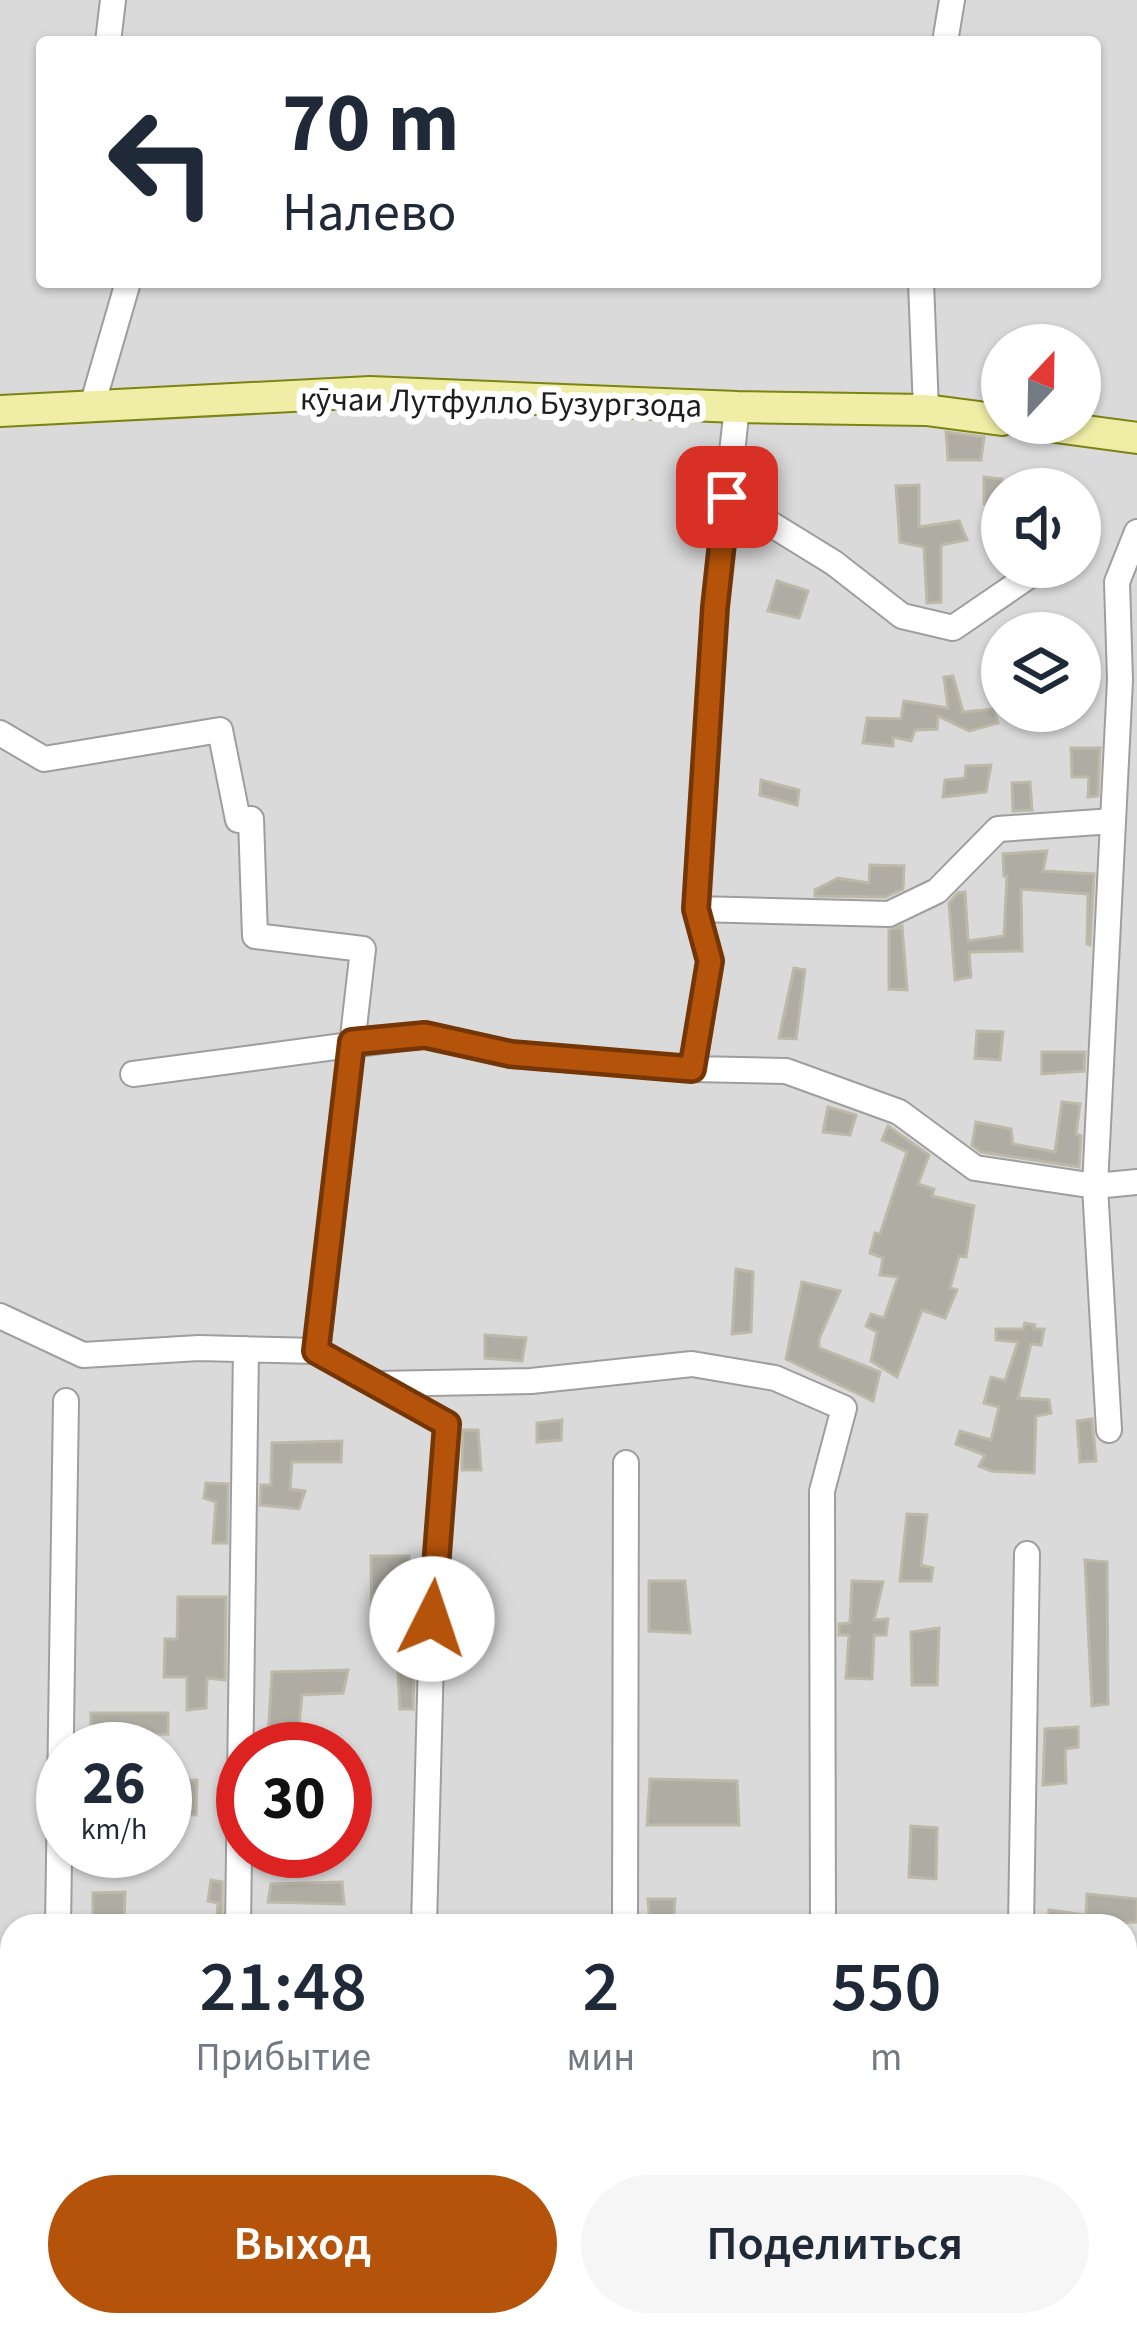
<!DOCTYPE html>
<html lang="ru">
<head>
<meta charset="utf-8">
<style>
	:root { --surface:#fff; --page:#f6f6f7; --text:#1f2937; --muted:#747a83; --accent:#b45309 }
	body { margin:0; font-family:"Source Sans 3",sans-serif; background:var(--page); color:var(--text); height:100vh; display:flex; flex-direction:column; font-size:45px; white-space:nowrap }
	* { box-sizing:border-box; margin:0 }
	p { font-size:39px; color:var(--muted) }
	.icon { flex:none; width:66px; height:66px; fill:none; stroke:currentColor; stroke-width:2; stroke-linecap:round; stroke-linejoin:round }
	.map { position:relative; flex:1; overflow:hidden }
	.details { position:absolute; left:0px; top:1914px; width:1137px; height:423px; display:flex; flex-direction:column; background:var(--surface); border-radius:36px 36px 0 0; box-shadow:0 3px 9px #0004 }
	.details>* { flex:none }
	.guide { position:absolute; left:36px; top:36px; width:1065px; height:252px; border-radius:12px; box-shadow:0 3px 9px #0004; background:#fff; color:var(--text); overflow:hidden }
	.needle { width:78px; rotate:22deg }
	.fabs { position:absolute; left:981px; top:324px; display:grid; gap:24px }
	.fabs a { display:grid; place-items:center; width:120px; height:120px; border-radius:50%; background:var(--surface); box-shadow:0 3px 9px #0004; font-size:60px }
	.speed { position:absolute; left:36px; top:1722px; display:flex; gap:24px; font-size:60px; font-weight:700; text-align:center }
	.speed>* { display:grid; place-content:center; width:156px; height:156px; border-radius:50%; background:var(--surface); box-shadow:0 3px 9px #0004; line-height:1 }
	.speed small { font-size:30px; font-weight:400 }
	.speed .limit { border:18px solid #d22; background:#fff; color:#111 }
	.pin { position:absolute; display:grid; place-items:center; width:102px; height:102px; color:#fff; margin:-51px; border-radius:24px; box-shadow:0 6px 18px #0006 }
	.me { position:absolute; width:132px; margin:-66px; rotate:4deg; stroke-linejoin:round; filter:drop-shadow(0 0 9px #0008) }
	.turn { display:flex; align-items:center; gap:42px; height:252px; padding:0 48px; font-size:54px }
	.turn .icon { width:156px; height:156px; stroke-width:2.5 }
	.turn b { display:block; font-size:84px; line-height:102px }
	.eta { display:flex; justify-content:space-evenly; align-items:center; height:204px; text-align:center }
	.eta b { font-size:72px; font-weight:600; line-height:84px }
	.cta { display:flex; gap:24px; margin-top:auto; padding:24px 48px }
	.cta a { flex:1; height:138px; border-radius:72px; background:var(--accent); color:#fff; font-size:48px; font-weight:600; line-height:138px; text-align:center }
	.cta a+a { background:var(--page); color:var(--text) }
	.map>svg:first-child { display:block }
	.residential { fill:#dbdada; fill-rule:evenodd }
	.building { fill:#afaca3; stroke:#bcb9a8; stroke-width:3 }
	.lines { fill:none; stroke-linecap:round; stroke-linejoin:round }
	.minor-casing { stroke:#9e9e9e; stroke-width:28 }
	.major-casing { stroke:#7c8412; stroke-width:34 }
	.minor { stroke:#fff; stroke-width:24 }
	.major { stroke:#f0eda6; stroke-width:30 }
	.route-casing { stroke:#753606; stroke-width:30 }
	.route { stroke:#b45309; stroke-width:21 }
	.labels { text-anchor:middle; stroke-width:12; stroke-linejoin:round; paint-order:stroke }
	.street-label { font-size:33px; fill:#1d1d1d; stroke:#fff }
</style>
</head>
<body>
<div class="map">
<svg width="1137" height="2335" viewBox="0 0 1137 2335">
	<rect width="100%" height="100%" fill="#ecede4"/>
	<!-- residential -->
	<path class="residential" d="M0 0H1137V2335H0ZM42 42H1095V282H42ZM1002 345H1080V423H1002ZM1002 489H1080V567H1002ZM1002 633H1080V711H1002ZM63 1749H165V1851H63ZM243 1749H345V1851H243ZM12 1926H1125V2325H12Z"/>
	<!-- building -->
	<path class="building" d="M946 432 984 437 981 460H948Z
		M984 477 1002 479V504H984Z
		M919 485V527L959 521 967 540 941 545V602L927 603 924 547 900 542 896 486Z
		M777 581 808 591 799 618 768 611Z
		M953 676 963 712 993 709 998 723 969 731 938 716 937 729 915 730 911 741 893 737V746L863 743 867 718 901 719 904 701 948 708 944 677Z
		M1071 748H1100L1098 796 1088 797 1089 777H1072Z
		M991 765 986 792 943 797 945 780 965 778 966 766Z
		M761 780 799 790 797 805 760 795Z
		M1030 782 1032 810 1013 811 1012 783Z
		M1047 851 1043 871 1094 874 1090 945 1087 944 1088 894 1021 889 1022 951 969 952 971 977 955 980 949 903 958 893 965 892 968 941 1004 936 1007 876H1004L1003 854Z
		M870 865 904 866 903 889 885 897 815 896V890L838 878 869 883Z
		M902 926 907 990 889 989V930Z
		M794 968 805 970 796 1039 779 1038Z
		M977 1031 1003 1032 1000 1060 975 1058Z
		M1042 1052H1085L1084 1071 1042 1074Z
		M1062 1102 1080 1104 1076 1134 1081 1136 1079 1167 981 1152 972 1145 976 1122 1011 1129 1013 1144 1055 1152Z
		M828 1107 856 1115 850 1135 823 1132Z
		M888 1126 929 1155 918 1184 934 1189 932 1196 974 1206 966 1257 959 1256 950 1288 957 1290 945 1318 922 1310 897 1377 871 1361 877 1332 866 1326 871 1314 884 1318 898 1277 880 1275 883 1258 870 1253 875 1233 880 1234 907 1152 882 1140Z
		M736 1269 753 1272 751 1332 732 1334Z
		M802 1282 840 1291 819 1339V1348L880 1372 873 1401 786 1359Z
		M1025 1323 1035 1325 1034 1329H1044L1041 1345 1031 1344 1018 1398 1049 1400 1051 1413 1036 1416 1034 1473 991 1471 979 1466 985 1455 956 1444 960 1431 991 1440 999 1407 984 1403 991 1377 1005 1381 1018 1342 996 1340V1329H1023Z
		M485 1335 526 1338 522 1361 485 1358Z
		M1092 1419 1096 1461 1080 1462 1077 1421Z
		M562 1420 561 1440 537 1442V1423Z
		M463 1430H478L481 1470H462Z
		M342 1441 341 1462H292L290 1489 305 1491 299 1509 260 1505 261 1485H271L272 1443Z
		M206 1483 228 1484 227 1543H213L216 1502 204 1498Z
		M907 1514 927 1515 921 1565 933 1568 931 1581H900Z
		M371 1556H409L412 1615 372 1617Z
		M1085 1560 1107 1562 1108 1704 1092 1706Z
		M649 1581H685L690 1633 649 1631Z
		M852 1581 883 1582 874 1620 888 1619 886 1635H874L872 1679 846 1678 849 1635H839V1624L850 1623Z
		M178 1597H226L225 1680 207 1678 206 1708 187 1710V1677H164L165 1639H177Z
		M939 1628 937 1685H912L911 1632Z
		M348 1670 343 1693 302 1695 298 1735 268 1737 272 1672Z
		M398 1672 414 1673 413 1709H400Z
		M91 1713H168V1734L130 1735 128 1749H90Z
		M1078 1727V1747L1065 1749 1066 1783 1043 1785 1045 1729Z
		M650 1779 737 1781 739 1825H647Z
		M197 1780 196 1815 165 1814V1781Z
		M911 1826 937 1828 936 1879 909 1877Z
		M211 1880 222 1882V1926H216L218 1903 208 1901Z
		M342 1882 344 1904 268 1902 271 1884Z
		M125 1892 124 1926H93V1893Z
		M1087 1894 1137 1899V1922L1048 1926 1049 1910 1086 1915Z
		M648 1899H675L673 1926H650Z"/>
	<g class="lines">
		<!-- minor casing -->
		<g class="minor-casing">
			<path id="minor" d="M108 42 113 0
				M945 42 952 0
				M921 282 926 410
				M92 406 128 282
				M727 497 834 563 902 616 953 628 1042 567
				M0 733 44 759 220 730 238 820 251 819 255 936 363 949 317 1351
				M696 909 889 914 937 891 998 829 1113 821
				M693 1069 710 961 696 909 715 607 737 407
				M133 1074 425 1035 511 1055 693 1069 786 1071 899 1112 975 1168 1095 1186 1137 1182
				M0 1316 83 1355 199 1348 317 1351 447 1424 432 1619 424 1926
				M376 1384 531 1381 692 1364 775 1378 844 1408 822 1491 823 1926
				M1109 1430 1095 1186 1120 680 1117 582 1137 532
				M58 1926 66 1401
				M238 1926 246 1349
				M625 1926 626 1463
				M1021 1926 1027 1554
				M0 2017H12
				M62 2325 63 2335
				M450 2325 451 2335
				M825 2325V2335
				M1028 2335V2325"/>
		</g>
		<!-- major casing -->
		<g class="major-casing">
			<path id="major" d="M0 411 370 392 737 407 926 410 1002 420
				M1026 423 1137 438"/>
		</g>
		<!-- minor -->
		<use href="#minor" class="minor"/>
		<!-- major -->
		<use href="#major" class="major"/>
	</g>
	<g class="lines">
		<!-- route casing -->
		<g class="route-casing">
			<path id="route" d="M432 1619 447 1424 316 1351 352 1042 425 1035 511 1054 692 1069 710 961 696 909 715 607 727 497"/>
		</g>
		<!-- route -->
		<use href="#route" class="route"/>
	</g>
	<g class="labels">
		<!-- street labels -->
		<g class="street-label">
			<text transform="translate(501 401) rotate(1)" y="12">кӯчаи Лутфулло Бузургзода</text>
		</g>
	</g>
</svg>
<div class="fabs">
<a><svg class="needle" viewBox="-14 -14 28 28"><path d="M0-13l5 13h-10z" fill="#e53935"/><path d="M0 13l5-13h-10z" fill="#747a83"/></svg></a>
<a><svg class="icon" aria-label="sound" viewBox="0 0 24 24"><path d="M4 9h4l5-4v14l-5-4H4zM17 9q2 3 0 6"/></svg></a>
<a><svg class="icon" aria-label="layers" viewBox="0 0 24 24"><path d="M12 4l9 5-9 5-9-5zM3 14l9 5 9-5"/></svg></a>
</div>
<div class="speed"><div>26<small>km/h</small></div><div class="limit">30</div></div>
<div class="pin" style="left:727px;top:497px;background:#d93025"><svg class="icon" aria-label="arrive" viewBox="0 0 24 24"><path d="M6 21V4h12l-3 4 3 4H6"/></svg></div>
<svg class="me" style="left:432px;top:1619px" viewBox="-20 -20 40 40"><circle r="19" fill="#fff"/><path d="M0-13L10 11 0 6-10 11z" fill="#b45309"/></svg>
<div class="guide">
<div class="turn"><svg class="icon" aria-label="left" viewBox="0 0 24 24"><path d="M17 20v-9H6M10 6l-5 5 5 5"/></svg><div><b>70 m</b>Налево</div></div>
</div>
<section class="details">
<div class="eta">
<div><b>21:48</b><p>Прибытие</p></div>
<div><b>2</b><p>мин</p></div>
<div><b>550</b><p>m</p></div>
</div>
<div class="cta"><a>Выход</a><a>Поделиться</a></div>
</section>
</div>
</body>
</html>
